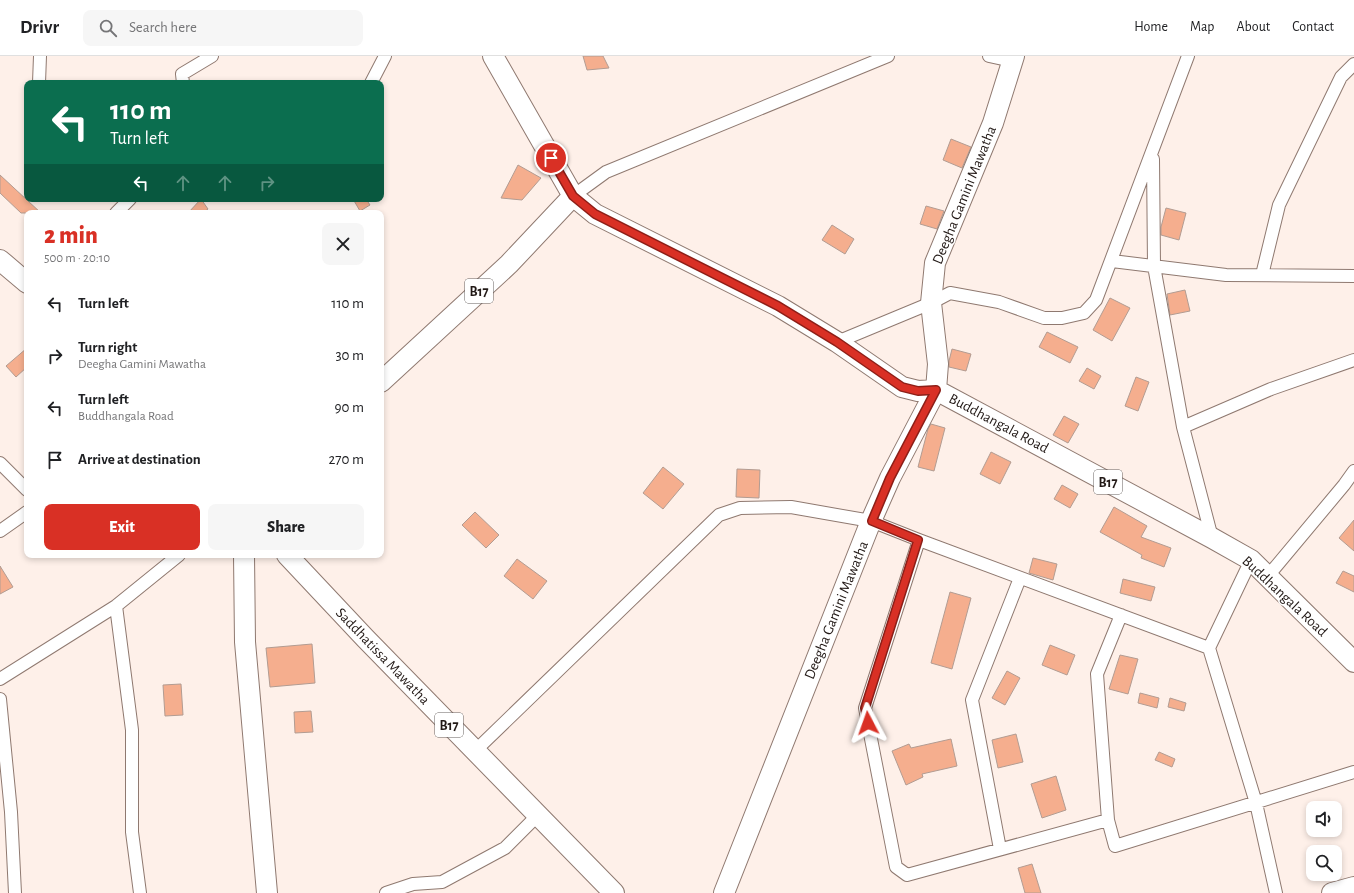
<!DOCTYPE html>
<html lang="en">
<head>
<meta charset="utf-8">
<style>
	:root { --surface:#fff; --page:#f6f6f6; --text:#202124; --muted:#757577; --line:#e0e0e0; --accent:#d93025 }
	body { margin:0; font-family:"Alegreya Sans",sans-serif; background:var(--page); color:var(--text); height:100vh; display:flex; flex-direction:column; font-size:15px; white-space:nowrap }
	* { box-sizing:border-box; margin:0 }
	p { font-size:13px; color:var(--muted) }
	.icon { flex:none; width:22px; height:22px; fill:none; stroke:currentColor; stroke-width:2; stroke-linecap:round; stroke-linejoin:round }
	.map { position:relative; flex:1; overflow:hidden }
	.panel { position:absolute; left:24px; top:154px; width:360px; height:348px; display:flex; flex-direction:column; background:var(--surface); border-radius:8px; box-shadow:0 2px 6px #0003 }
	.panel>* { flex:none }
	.banner { position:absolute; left:24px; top:24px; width:360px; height:122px; border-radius:8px; box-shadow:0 2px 6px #0003; background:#0b6e4f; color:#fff; overflow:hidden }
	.controls { position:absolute; left:1306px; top:745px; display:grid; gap:8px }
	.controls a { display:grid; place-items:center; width:36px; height:36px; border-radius:8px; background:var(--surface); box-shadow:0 2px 6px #0003; font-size:20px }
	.pin { position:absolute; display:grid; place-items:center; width:34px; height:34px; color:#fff; margin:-17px; border:2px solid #fff; border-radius:50%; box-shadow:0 1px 4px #0007 }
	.me { position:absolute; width:44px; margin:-22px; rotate:356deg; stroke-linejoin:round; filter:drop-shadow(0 0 3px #0008) }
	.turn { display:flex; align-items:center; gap:14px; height:84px; padding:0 20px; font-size:18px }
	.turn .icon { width:52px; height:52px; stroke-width:2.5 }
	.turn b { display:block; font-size:28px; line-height:34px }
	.lanes { display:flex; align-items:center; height:38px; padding:0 20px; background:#0003; justify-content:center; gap:20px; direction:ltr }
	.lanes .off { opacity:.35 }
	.round { display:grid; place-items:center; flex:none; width:42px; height:42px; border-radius:8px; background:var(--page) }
	.head { display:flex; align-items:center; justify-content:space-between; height:68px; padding:0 20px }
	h1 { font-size:24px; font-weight:800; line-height:30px; color:var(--accent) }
	.action { display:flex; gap:8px; margin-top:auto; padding:8px 20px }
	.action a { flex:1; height:46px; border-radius:8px; background:var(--accent); color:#fff; font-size:16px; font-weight:800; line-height:46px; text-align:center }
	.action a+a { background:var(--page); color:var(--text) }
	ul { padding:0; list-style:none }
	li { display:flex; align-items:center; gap:12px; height:52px; padding:0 20px }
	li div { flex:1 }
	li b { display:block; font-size:15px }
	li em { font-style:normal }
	header { display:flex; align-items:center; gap:24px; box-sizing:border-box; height:56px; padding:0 20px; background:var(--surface); border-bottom:1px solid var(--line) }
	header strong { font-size:19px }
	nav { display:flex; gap:22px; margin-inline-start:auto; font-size:14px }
	.search { width:280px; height:36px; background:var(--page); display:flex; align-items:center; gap:10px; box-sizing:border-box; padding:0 14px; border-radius:8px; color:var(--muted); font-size:15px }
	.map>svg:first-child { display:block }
	.building { fill:#f5ae8e; stroke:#b29c92 }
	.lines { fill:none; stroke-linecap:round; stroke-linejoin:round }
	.street-casing { stroke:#8f7970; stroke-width:14 }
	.primary-casing { stroke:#8f7970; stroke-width:22 }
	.street { stroke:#fff; stroke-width:12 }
	.primary { stroke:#fff; stroke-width:20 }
	.route-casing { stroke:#8d1f18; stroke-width:10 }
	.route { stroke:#d93025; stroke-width:7 }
	.labels { text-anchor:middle; stroke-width:3; stroke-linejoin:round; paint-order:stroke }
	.shield { fill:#fff; stroke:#645e5c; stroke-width:1 }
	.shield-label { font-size:14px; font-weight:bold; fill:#221916 }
	.street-label { font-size:15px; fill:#221916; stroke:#fff }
</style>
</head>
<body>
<header>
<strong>Drivr</strong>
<div class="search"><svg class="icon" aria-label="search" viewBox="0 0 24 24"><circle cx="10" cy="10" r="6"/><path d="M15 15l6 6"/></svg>Search here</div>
<nav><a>Home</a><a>Map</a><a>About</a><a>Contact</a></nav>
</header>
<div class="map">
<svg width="1354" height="837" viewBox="0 0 1354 837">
	<rect width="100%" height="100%" fill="#fef0e9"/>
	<!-- building -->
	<path class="building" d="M583 0H603L609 12 587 14Z
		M951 83 971 91 962 112 943 104Z
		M518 109 541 122 522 144 501 142Z
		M0 119 41 157H21L0 137Z
		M201 143 208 153 203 157H188Z
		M353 143H366L370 149 360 155Z
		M926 150 944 155 937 173 920 168Z
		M1166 152 1186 157 1179 184 1161 179V171Z
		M832 169 854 183 845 198 822 184Z
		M1185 234 1190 255 1170 259 1167 238Z
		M1110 242 1130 252 1112 285 1093 274Z
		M1047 276 1078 291 1070 307 1039 291Z
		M27 292V311L16 321 6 310Z
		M952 293 971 298 966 315 949 311V305Z
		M1087 312 1101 320 1094 333 1079 325Z
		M1136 321 1149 326 1138 355 1125 350Z
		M1064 360 1079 368 1068 387 1053 379Z
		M931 368 945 372 934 415 918 411 928 373Z
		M991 396 1011 406 1000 428 980 418Z
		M663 411 684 428 663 453 643 437Z
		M737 413 760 414 759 442 736 441Z
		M1062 429 1078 438 1070 452 1054 443Z
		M1114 451 1147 470 1141 481 1171 492 1164 511 1141 502 1142 499 1100 476Z
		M475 456 499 479 486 492 462 469Z
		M1354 464V495L1339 482Z
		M1033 502 1057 508 1053 524 1029 517Z
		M517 503 547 525 533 543 504 520Z
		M0 510 13 531 0 538Z
		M1343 515 1354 520V536L1336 527Z
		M1123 523 1155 531 1151 545 1120 537Z
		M950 536 971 542 952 613 931 607Z
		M312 588 315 627 270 631 266 592Z
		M1050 589 1075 599 1067 619 1042 609Z
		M1120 599 1138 603 1128 638 1109 633Z
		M1007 615 1020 622 1005 649 992 642Z
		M181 628 183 659 165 660 163 629Z
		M1140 637 1159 642 1157 652 1138 647Z
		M1170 642 1186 647 1184 655 1168 651Z
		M311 655 313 676 295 677 294 656Z
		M1016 678 1023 706 998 712 992 684Z
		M951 683 957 710 922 718 923 721 906 729 892 695 909 688 911 692Z
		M1159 696 1175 703 1172 711 1155 704Z
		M1056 720 1066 754 1042 762 1031 728Z
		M1032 808 1041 837H1025L1018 812Z"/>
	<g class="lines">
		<!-- street casing -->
		<g class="street-casing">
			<path id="street" d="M989 0 1012 5
				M39 27 40 0
				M183 27 182 18 212 0
				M371 27 385 0
				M1153 103 1154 210 1183 371 1212 482
				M573 140 606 116 888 0
				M116 157 130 143
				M1112 205 1226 219 1354 220
				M1262 219 1279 149 1341 21 1354 8
				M837 286 931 247 950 237 999 246 1044 262H1062L1084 257 1096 244 1188 0
				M1183 371 1271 333 1354 304
				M0 407 27 434
				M0 475 27 456
				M919 484 865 652 896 811 907 819 1108 764
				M1268 520 1344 429 1354 415
				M116 550 132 674V776L140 837
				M1121 559 1097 618 1108 764 1115 790 1354 716
				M1209 592 1251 504
				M0 623 116 550 179 499
				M0 643 11 756 15 837
				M475 695 719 459 740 452 791 451 871 465 919 484 1209 592 1256 747 1276 837
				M1000 793 972 644 1020 522
				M386 837 413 828 442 826 505 792 538 759"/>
		</g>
		<!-- primary casing -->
		<g class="primary-casing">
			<path id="primary" d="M493 0 573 140 595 158 778 250 837 286 902 331 918 335 936 334 1212 482 1251 504 1354 606
				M0 204 27 227
				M381 326 509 208 573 140
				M244 499 245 586 267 837
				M287 499 365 582 614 837
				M724 837 871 465 890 422 936 334 938 308 931 247 935 207 993 67 1014 0
				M1332 837 1354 831"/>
		</g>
		<!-- street -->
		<use href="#street" class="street"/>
		<!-- primary -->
		<use href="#primary" class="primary"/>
	</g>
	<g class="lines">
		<!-- route casing -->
		<g class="route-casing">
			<path id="route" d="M551 102 573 140 595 158 778 250 837 286 902 331 918 335 936 334 890 422 872 465 918 484 865 652 868 667"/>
		</g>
		<!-- route -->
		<use href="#route" class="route"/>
	</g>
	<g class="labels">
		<!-- shield labels -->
		<g class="shield">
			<rect x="465" y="223" width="28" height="24" rx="3"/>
			<rect x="1094" y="414" width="28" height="24" rx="3"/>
			<rect x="435" y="657" width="28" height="24" rx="3"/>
		</g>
		<g class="shield-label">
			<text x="479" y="240">B17</text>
			<text x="1108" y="431">B17</text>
			<text x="449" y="674">B17</text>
		</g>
		<!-- street labels -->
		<g class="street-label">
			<text transform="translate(964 139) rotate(-68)" y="5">Deegha Gamini Mawatha</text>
			<text transform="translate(999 367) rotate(28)" y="5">Buddhangala Road</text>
			<text transform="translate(1285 540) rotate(43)" y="5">Buddhangala Road</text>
			<text transform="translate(836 554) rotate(-68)" y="5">Deegha Gamini Mawatha</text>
			<text transform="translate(383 600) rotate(46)" y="5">Saddhatissa Mawatha</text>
		</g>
	</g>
</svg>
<div class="controls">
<a><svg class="icon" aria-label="sound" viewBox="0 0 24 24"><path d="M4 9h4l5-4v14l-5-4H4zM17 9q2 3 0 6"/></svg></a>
<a><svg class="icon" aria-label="search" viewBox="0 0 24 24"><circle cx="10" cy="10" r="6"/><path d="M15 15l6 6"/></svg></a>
</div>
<div class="pin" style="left:551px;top:102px;background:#d93025"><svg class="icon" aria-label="arrive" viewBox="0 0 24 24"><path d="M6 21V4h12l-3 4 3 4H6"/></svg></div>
<svg class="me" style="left:868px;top:667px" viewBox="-20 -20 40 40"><path d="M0-17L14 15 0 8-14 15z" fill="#d93025" stroke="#fff" stroke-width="4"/></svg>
<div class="banner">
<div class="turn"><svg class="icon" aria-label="left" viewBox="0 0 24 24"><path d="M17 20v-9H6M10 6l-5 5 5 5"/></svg><div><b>110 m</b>Turn left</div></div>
<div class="lanes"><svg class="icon" aria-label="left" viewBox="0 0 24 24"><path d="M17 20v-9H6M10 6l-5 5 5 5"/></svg><svg class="icon off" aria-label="ahead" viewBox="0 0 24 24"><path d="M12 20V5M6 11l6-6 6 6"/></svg><svg class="icon off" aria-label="ahead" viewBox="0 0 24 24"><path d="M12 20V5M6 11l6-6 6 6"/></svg><svg class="icon off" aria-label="right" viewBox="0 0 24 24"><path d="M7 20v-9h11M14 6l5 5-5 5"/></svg></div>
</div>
<section class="panel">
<div class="head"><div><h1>2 min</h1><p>500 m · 20:10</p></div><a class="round"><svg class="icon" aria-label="close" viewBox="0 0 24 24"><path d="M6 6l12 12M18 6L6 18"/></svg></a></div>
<ul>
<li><svg class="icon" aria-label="left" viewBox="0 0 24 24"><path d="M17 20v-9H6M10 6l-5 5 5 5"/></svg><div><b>Turn left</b></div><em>110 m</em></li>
<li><svg class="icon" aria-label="right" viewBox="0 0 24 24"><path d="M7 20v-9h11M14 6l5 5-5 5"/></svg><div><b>Turn right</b><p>Deegha Gamini Mawatha</p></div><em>30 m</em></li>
<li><svg class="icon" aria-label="left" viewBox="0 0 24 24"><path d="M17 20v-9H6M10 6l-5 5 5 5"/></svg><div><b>Turn left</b><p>Buddhangala Road</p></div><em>90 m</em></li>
<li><svg class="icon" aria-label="arrive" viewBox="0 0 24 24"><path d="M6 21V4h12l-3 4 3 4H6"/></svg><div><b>Arrive at destination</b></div><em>270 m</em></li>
</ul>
<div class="action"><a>Exit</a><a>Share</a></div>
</section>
</div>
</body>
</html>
